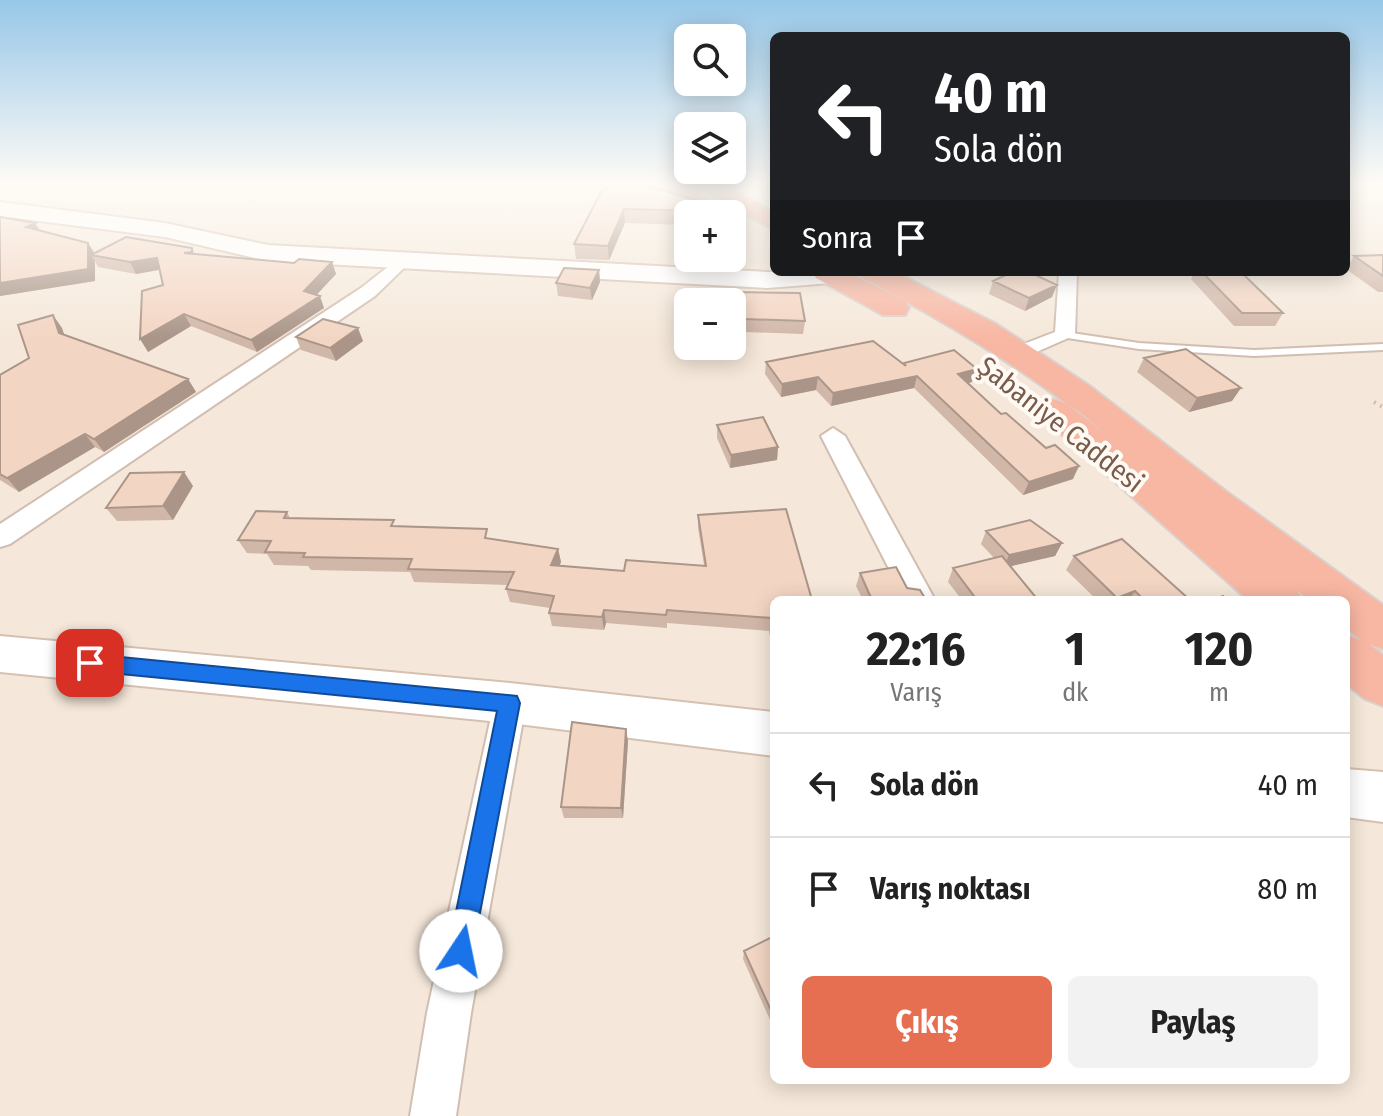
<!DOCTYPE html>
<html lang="tr">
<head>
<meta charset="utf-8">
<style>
	:root { --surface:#fff; --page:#f2f2f2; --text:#222; --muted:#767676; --line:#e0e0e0; --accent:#e76f51 }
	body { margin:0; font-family:"Fira Sans Condensed",sans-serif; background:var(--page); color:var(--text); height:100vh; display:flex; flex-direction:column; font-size:30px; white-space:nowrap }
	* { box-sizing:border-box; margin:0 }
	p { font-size:26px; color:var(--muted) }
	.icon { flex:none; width:44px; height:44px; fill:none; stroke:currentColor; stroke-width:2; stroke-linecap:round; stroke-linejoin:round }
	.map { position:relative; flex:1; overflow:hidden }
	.sheet { position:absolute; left:770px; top:596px; width:580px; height:488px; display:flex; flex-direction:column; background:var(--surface); border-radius:12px; box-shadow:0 4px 20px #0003 }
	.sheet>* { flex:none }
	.guide { position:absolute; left:770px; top:32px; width:580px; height:244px; border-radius:12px; box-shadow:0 4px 20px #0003; background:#202124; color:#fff; overflow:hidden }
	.buttons { position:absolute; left:674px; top:24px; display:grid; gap:16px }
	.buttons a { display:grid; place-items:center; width:72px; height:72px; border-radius:12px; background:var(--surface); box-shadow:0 4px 20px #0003; font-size:40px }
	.pin { position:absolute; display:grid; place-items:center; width:68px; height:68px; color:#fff; margin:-34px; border-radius:16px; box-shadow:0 4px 12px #0006 }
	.me { position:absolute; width:88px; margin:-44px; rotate:11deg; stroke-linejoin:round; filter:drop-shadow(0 0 6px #0008) }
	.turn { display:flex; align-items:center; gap:28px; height:168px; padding:0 32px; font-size:36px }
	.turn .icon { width:104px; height:104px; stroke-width:2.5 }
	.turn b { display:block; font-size:56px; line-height:68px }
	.then { display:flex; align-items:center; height:76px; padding:0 32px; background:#0003; gap:16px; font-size:30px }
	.eta { display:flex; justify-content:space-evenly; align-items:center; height:136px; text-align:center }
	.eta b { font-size:48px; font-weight:700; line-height:56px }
	.action { display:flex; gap:16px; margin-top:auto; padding:16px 32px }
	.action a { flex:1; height:92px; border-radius:12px; background:var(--accent); color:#fff; font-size:32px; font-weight:700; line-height:92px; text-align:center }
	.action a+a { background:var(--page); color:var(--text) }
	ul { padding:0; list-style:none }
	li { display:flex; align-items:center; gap:24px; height:104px; padding:0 32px; border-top:2px solid var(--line) }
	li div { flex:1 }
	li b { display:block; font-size:30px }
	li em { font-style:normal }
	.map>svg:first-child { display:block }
	.residential { fill:#f5e8da; fill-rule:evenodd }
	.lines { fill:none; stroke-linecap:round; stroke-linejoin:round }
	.lane-casing { stroke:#d1beb0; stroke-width:4 }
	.street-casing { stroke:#d1beb0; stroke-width:4 }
	.secondary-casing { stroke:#d6c0b0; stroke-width:4 }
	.highway-casing { stroke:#dad1cd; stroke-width:4 }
	.path { stroke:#d9b8a5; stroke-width:4; stroke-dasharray:2 5; stroke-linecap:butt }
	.lane { fill:#fff; fill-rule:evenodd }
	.street { fill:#fff; fill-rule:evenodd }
	.secondary { fill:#fff; fill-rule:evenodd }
	.highway { fill:#f7b7a3; fill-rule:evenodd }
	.wall { fill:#d1b7a8 }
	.shaded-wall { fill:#aa9588 }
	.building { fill:#f3d5c3; stroke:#aa9588; stroke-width:2 }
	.route { fill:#1a73e8; stroke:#114b97; stroke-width:2 }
	.labels { text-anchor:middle; stroke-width:8; stroke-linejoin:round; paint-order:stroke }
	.street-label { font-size:28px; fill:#7a5c4d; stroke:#fffaf3 }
</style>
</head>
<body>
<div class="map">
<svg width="1383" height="1116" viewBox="0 0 1383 1116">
	<rect width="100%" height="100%" fill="#fdf6ec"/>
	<!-- residential -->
	<path class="residential" d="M0 183H774V272H1346V183H1383V1116H0ZM688 214H732V258H688ZM688 302H732V346H688ZM774 600H1346V1080H774Z"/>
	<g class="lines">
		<!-- lane casing -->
		<g class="lane-casing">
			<path id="lane" d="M1065 332 1139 343 1254 350 1383 344V350L1254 356 1139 349 1061 337 1060 335Z"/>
		</g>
		<!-- street casing -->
		<g class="street-casing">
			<path id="street" d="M403 255 412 260 375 296 10 544 0 547V524L361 288Z
				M1059 272H1077L1075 335 1025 357H1011L1007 353 1011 349 1055 332Z
				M833 428 845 436 935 600H905L821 436Z
				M510 689 522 693 526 703 471 1013 456 1116H410L427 1013 494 703 498 693Z"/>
		</g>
		<!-- secondary casing -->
		<g class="secondary-casing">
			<path id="secondary" d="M0 202 165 223 268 245 767 272H842L844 275 840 281 831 283 767 288 268 261 165 237 0 216Z
				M0 636 510 683 774 712V756L510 723 0 672Z
				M1346 769 1383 772V822L1346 817Z"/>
		</g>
		<!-- highway casing -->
		<g class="highway-casing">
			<path id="highway" d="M653 183H682L730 214H699Z
				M690 183H720L774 212V230Z
				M812 272H848L905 301 909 308 905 315H883L816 278Z
				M859 272H895L996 324 1091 387 1227 492 1383 605V649L1369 644 1383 655V706L1365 699 1346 684V635L1361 640 1346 628V600H1309L1297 590 1302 600H1248L1032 408 1037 400C1067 393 1089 421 1111 439 1034 374 951 325 863 278Z"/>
		</g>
		<!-- path -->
		<path class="path" d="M1374 402 1383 407"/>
		<!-- lane -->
		<use href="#lane" class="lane"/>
		<!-- street -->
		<use href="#street" class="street"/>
		<!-- secondary -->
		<use href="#secondary" class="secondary"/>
		<!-- highway -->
		<use href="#highway" class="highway"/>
	</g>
	<!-- wall -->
	<path class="wall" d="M760 183H774V192Z
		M601 192 706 203V214H688V225L625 223 609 260 576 259 574 244Z
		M0 217 40 231 88 243 94 253 192 248 195 254 294 263 332 262 336 274 316 295 324 308 257 352 191 326 148 352 163 285 159 270 136 274 98 267 95 261V281L0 296Z
		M1383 255V292H1378L1346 269 1354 256Z
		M599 270 600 282 592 300 558 296 556 283Z
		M1194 272H1241L1283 313 1275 326H1234L1191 279Z
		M993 281 1052 297 1025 311 989 294Z
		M738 292 805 321 803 334 744 332 738 305Z
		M62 328 64 335 188 379 196 392 104 452 95 447 19 492 0 480V375L29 358Z
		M296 337 363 341 336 361 301 350Z
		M1144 358 1232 401 1189 412 1137 372Z
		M766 362 904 364 977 369 972 382 967 383 1073 479 1023 495 914 388 831 406 816 390 781 397 765 374Z
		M717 425 778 447 777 460 730 468 717 438Z
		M193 486 173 520 117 521 106 508Z
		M287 512 290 518 396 527 558 549 561 562 559 566 624 571 704 565 698 528V515L774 600V643H771L769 631 667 623V628L606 623 604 630 552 626 549 613 550 608 510 602 506 589 508 585 414 582 410 572 311 570 308 566 274 565 267 554 247 553 238 540Z
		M986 531 1062 543 1055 556 1011 566 1038 600H962L948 582 953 568 994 558 981 544Z
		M1074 556 1190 600H1097L1066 570Z
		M860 573 907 588 926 600H863L856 586Z
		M628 741 623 818H564L561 807Z
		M774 936V1029L743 959 744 951Z"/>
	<!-- shaded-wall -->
	<path class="shaded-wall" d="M624 209 625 223 609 260 608 246Z
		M35 223 42 234 26 227Z
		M88 243 95 254 91 255 95 261V281L0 296V283Z
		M157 258 163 269 136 274 130 262Z
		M332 262 336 274 309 303 304 291Z
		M599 270 600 282 592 300 590 288Z
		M1057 285 1052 297 1025 311 1029 298Z
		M320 296 324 308 257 352 251 340Z
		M184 314 191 326 148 352 140 339Z
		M53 315 62 328 68 346 59 333Z
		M358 328 363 341 336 361 330 348Z
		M977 369 972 382 954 387 958 374Z
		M917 376 914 388 831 406 833 393Z
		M818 377 816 390 781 397 782 384Z
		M188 379 196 392 104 452 94 439Z
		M1241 388 1232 401 1189 412 1197 398Z
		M85 434 95 447 19 492 7 478Z
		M778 447 777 460 730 468 731 455Z
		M1079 466 1073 479 1023 495 1029 482Z
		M184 472 193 486 173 520 163 506Z
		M1062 543 1055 556 1003 568 1009 555Z
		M558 549 561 562 554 579 551 565Z
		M1135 591 1129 600H1115L1117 598Z
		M604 610 606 623 604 630 602 617Z
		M626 729 628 741 623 818 621 808Z"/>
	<!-- building -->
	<path class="building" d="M617 183H637L706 203 705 211 624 209 608 246 574 244 601 192Z
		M0 217 35 223 26 227 88 243V269L0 283Z
		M126 237 192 248V252L184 253 294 263 299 259 332 262 304 291 320 296 251 340 184 314 140 339 142 291 163 285 157 258 130 262 91 255Z
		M1383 255V276L1354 256Z
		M564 268 599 270 590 288 556 283Z
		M1012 272H1029L1057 285 1029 298 993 281Z
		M1202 272H1241L1283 313H1242Z
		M738 292 800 293 805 321 745 319Z
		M53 315 59 333 188 379 94 439 85 434 7 478 0 474V375L29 358 18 325Z
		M323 319 358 328 330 348 296 337Z
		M873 341 906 366 904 363 954 350 977 369 958 374 1001 414 1006 413 1046 448 1055 445 1079 466 1029 482 917 376 833 393 818 377 782 384 766 362Z
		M1186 349 1241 388 1197 398 1144 358Z
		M763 417 778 447 731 455 717 425Z
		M184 472 163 506 106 508 130 473Z
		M786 509 812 600H774V630H773L771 618 667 610 666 615 604 610 602 617 549 613 554 596 506 589 514 572 408 569 412 559 303 557 305 553 265 552 271 541 238 540 256 511 287 512 284 518 394 520 391 526 487 529 485 538 558 549 551 565 624 571 626 560 706 566 698 515Z
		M1030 520 1062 543 1009 555 986 531Z
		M1122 539 1190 600H1144L1135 591 1117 598 1074 556Z
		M1002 556 1038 600H977L953 568Z
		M896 567 907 588 920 590 926 600H872L860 573Z
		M1223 596 1227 600H1213Z
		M572 722 626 729 621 808 561 807Z
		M774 936V1017L744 951Z"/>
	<!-- sky -->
	<linearGradient id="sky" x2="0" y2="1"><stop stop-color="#97c7e8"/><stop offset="0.54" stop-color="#fefbf6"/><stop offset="1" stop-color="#fefbf6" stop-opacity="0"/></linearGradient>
	<rect width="1383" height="339" fill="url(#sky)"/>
	<!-- route -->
	<path class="route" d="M90 654 517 696 520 703 471 960 461 964 452 960 448 951 497 711 90 671 80 663Z"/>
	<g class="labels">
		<!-- street labels -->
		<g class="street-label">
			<text transform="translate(1061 424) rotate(38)" y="10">Şabaniye Caddesi</text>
		</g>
	</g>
</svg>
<div class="buttons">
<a><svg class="icon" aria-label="search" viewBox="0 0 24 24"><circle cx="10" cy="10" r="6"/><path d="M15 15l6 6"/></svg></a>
<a><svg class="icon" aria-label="layers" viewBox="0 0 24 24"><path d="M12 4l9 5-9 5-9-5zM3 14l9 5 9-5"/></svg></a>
<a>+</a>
<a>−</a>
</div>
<div class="pin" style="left:90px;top:663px;background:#d93025"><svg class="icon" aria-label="arrive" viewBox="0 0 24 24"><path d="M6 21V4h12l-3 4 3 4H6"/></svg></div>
<svg class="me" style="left:461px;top:951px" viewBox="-20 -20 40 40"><circle r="19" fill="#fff"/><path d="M0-13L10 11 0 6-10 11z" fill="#1a73e8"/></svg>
<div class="guide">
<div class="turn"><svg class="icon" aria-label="left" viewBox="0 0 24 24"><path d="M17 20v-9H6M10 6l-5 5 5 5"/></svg><div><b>40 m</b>Sola dön</div></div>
<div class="then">Sonra<svg class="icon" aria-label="arrive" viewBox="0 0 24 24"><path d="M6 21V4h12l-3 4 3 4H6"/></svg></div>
</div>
<section class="sheet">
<div class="eta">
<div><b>22:16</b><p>Varış</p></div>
<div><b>1</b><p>dk</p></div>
<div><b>120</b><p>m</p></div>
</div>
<ul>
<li><svg class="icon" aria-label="left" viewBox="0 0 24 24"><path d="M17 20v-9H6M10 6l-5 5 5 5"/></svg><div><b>Sola dön</b></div><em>40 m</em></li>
<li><svg class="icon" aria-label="arrive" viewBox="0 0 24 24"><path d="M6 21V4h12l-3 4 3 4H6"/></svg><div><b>Varış noktası</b></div><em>80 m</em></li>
</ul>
<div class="action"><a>Çıkış</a><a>Paylaş</a></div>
</section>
</div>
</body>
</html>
